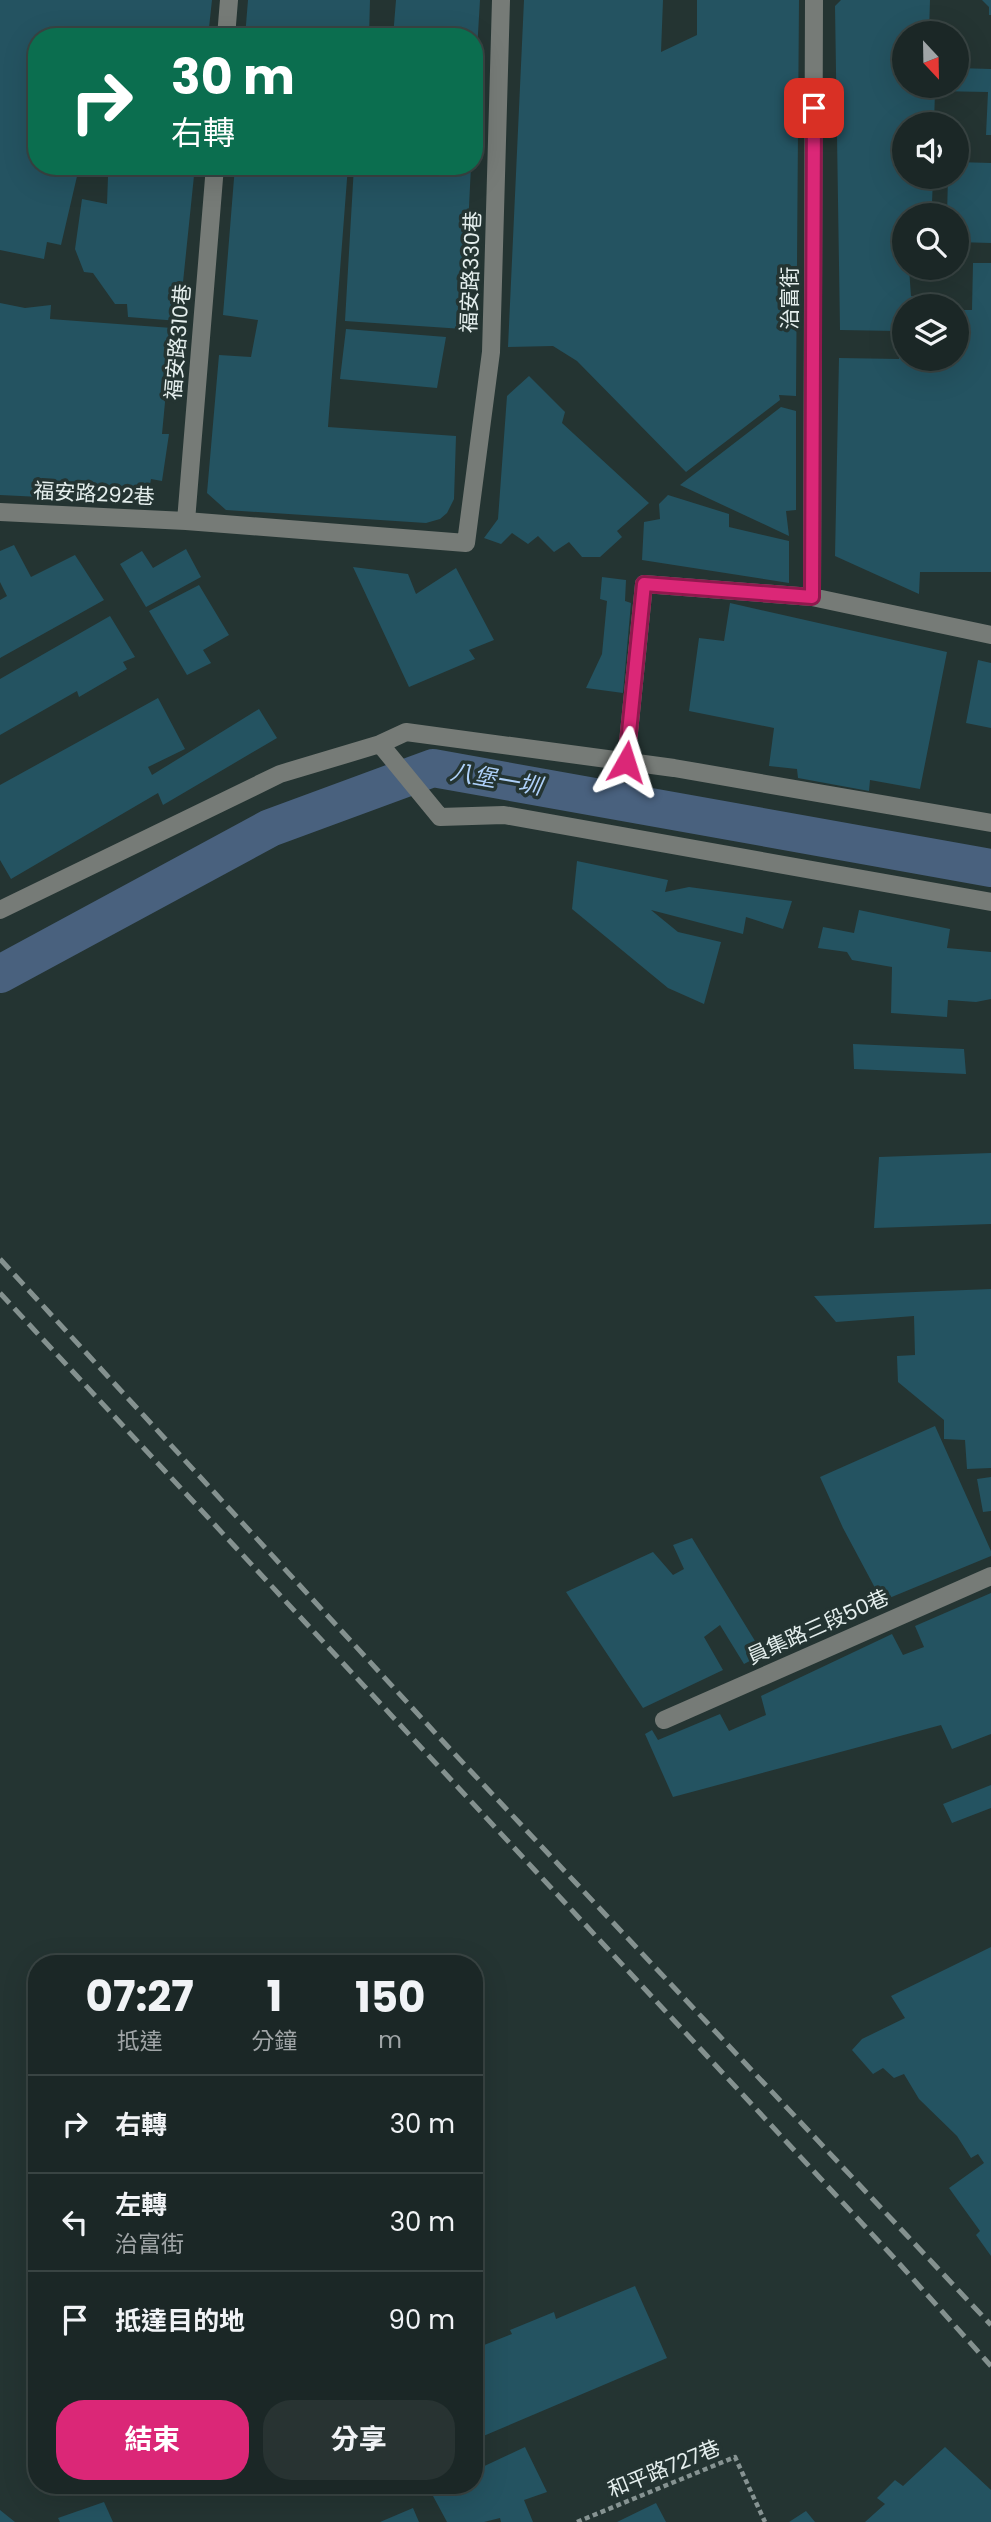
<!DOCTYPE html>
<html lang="zh-TW">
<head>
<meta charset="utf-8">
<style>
	:root { --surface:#1b2726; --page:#283332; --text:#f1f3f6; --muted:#a0a5a7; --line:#394443; --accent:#db2777 }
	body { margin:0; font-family:Poppins,"Noto Sans TC",sans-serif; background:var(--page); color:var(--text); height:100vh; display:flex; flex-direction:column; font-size:26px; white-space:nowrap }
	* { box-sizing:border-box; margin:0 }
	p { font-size:23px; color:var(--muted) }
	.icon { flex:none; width:38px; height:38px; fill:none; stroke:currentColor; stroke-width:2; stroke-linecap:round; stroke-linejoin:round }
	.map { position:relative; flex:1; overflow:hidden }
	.side { position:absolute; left:28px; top:1955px; width:455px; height:539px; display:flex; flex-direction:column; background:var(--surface); border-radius:28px; box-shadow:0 7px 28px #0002,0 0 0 2px var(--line) }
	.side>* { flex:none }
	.hud { position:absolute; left:28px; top:28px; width:455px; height:147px; border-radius:28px; box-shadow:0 7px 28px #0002,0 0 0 2px var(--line); background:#0b6e4f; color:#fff; overflow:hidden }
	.needle { width:46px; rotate:158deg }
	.controls { position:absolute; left:892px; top:21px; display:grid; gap:14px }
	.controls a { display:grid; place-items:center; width:77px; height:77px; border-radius:50%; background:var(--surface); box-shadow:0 7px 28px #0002,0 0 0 2px var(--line); font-size:35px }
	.pin { position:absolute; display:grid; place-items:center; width:60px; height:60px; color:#fff; margin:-30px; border-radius:14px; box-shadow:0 4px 10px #0006 }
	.me { position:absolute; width:77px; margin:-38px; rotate:6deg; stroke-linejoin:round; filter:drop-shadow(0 0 5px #0008) }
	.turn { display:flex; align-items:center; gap:24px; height:147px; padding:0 28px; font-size:32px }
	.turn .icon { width:91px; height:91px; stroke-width:2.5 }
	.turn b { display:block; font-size:49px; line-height:60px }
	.eta { display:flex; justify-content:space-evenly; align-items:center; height:119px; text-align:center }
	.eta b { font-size:42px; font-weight:700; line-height:49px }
	.cta { display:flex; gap:14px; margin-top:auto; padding:14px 28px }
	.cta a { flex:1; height:80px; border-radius:28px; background:var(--accent); color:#fff; font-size:28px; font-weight:700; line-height:80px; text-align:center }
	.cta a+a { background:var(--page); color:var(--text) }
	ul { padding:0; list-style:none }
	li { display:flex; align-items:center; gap:21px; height:98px; padding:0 28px; border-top:2px solid var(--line) }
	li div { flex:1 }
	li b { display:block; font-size:26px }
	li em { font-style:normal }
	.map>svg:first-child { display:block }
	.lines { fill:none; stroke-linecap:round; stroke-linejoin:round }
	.canal { stroke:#49617e; stroke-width:38 }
	.building { fill:#245361 }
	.path { stroke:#869392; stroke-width:4.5; stroke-dasharray:5 3.5; stroke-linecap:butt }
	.minor { stroke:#767b77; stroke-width:18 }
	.rail { stroke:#84918f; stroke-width:5; stroke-dasharray:14 7; stroke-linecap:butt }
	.route-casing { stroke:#8e194d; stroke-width:18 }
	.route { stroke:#db2777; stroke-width:12 }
	.labels { text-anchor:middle; stroke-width:7; stroke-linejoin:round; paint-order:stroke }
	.street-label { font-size:21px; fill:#e4eeed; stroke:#243432 }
	.water-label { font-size:23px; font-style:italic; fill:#aed0f9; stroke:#243432 }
</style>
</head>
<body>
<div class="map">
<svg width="991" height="2522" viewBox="0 0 991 2522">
	<rect width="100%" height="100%" fill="#243432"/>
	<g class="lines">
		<!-- canal -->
		<path class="canal" d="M0 974 270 828 433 768 991 868"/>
	</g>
	<!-- building -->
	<path class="building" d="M0 0H212L208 37H37V166H70V169L78 172 61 245 47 242 44 259 0 250Z
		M248 0H370L369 37H245Z
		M396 0H480L476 67H474V37H393Z
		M524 0H663L661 52 697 35V0H799L796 396 779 395 780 400 686 472 577 361 553 346 508 347Z
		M841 0H930L929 33H905V86H957V68L991 69V135H986L988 92 935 91 934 124H905V177H933L932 203H919V215H905V268H909L911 296 930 299V306H905V359H957V310H972L973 263H991V572H920L919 594 835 556 839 358 899 359 898 331 840 330 835 6Z
		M982 0H991V15H989V7Z
		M957 162 991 163V243L957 242V215H947L948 177H957Z
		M84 166H195L179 321 128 317 127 304H115L93 273 84 272 75 249 82 199 107 204 108 177 83 175Z
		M235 166H348L328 427 456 436 454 499 447 513 440 519 426 523 226 510 207 493 219 355 251 357 258 320 223 315Z
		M354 166H471L463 329 345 321Z
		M0 303 25 308 51 305 50 319 172 328 162 434H169L162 481 151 479 148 496 102 492V500L0 495Z
		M346 329 446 337 437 388 340 379Z
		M529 376 565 412 562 423 649 503 617 531 622 537 600 557H582L569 542 554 552 538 536 528 544 512 533 501 544 484 538 498 519 507 396Z
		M781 407 796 411V510L786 511 789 536 680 485Z
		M668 495 729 514V527L789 541V583L642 560 644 522 660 519 659 504Z
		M14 545 31 577 75 555 104 600 0 658V600L7 596 0 582V551Z
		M186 549 201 577 146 607 120 564 142 551 153 568Z
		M353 567 408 574 416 594 456 568 494 640 469 650 475 659 409 687Z
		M602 577 626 580 625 601 631 603 623 693 586 688 602 654 607 601 600 599Z
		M199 585 229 635 203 650 211 663 187 675 149 611Z
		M730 603 947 652 920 789 870 780 869 791 798 778 797 769 769 766 774 728 689 711 699 638 724 641Z
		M110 616 135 657 123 662 127 669 79 697 77 691 0 735V679Z
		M978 660 991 663V728L966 723Z
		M158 698 185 749 148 767 152 775 259 709 277 738 163 805 158 793 11 879 0 860V785Z
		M577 861 668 880 665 892 689 887 792 901 783 929 746 917 743 934 651 910 678 932 721 942 704 1004 668 988 572 909Z
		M859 910 950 929 947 948 991 952V999L976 1002 948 1000 947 1017 891 1013 892 967 852 960 847 952 818 948 823 927 854 933Z
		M853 1044 964 1049 966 1074 854 1069Z
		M991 1153V1224L874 1228 879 1157Z
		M991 1289V1468L967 1469 965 1440 944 1439V1420L898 1382 897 1356 915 1355 914 1316 836 1322 814 1296Z
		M935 1426 991 1551V1556L882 1601 843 1528 820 1477Z
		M991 1477V1511L983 1512 977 1479Z
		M692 1538 763 1654 744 1664 720 1625 704 1637 723 1670 643 1708 566 1592 653 1552 673 1575 684 1569 673 1545Z
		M991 1593V1734L952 1749 941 1725 673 1797 645 1734 652 1730 658 1740 720 1714 729 1731 766 1715 761 1696 892 1634 903 1655 924 1647 915 1626Z
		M991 1785V1808L952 1823 943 1804Z
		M991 1947V2256L976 2235 980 2231 949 2188 984 2163 978 2154 971 2158 957 2136 919 2099 904 2074 894 2078 883 2068 873 2074 852 2050 862 2039 905 2018 891 1996Z
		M635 2286 667 2358 474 2440V2349L512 2334 510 2330 554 2312 556 2319Z
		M525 2447 547 2492 524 2500 533 2522H501L500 2518 484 2522H447L433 2496 459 2485H474V2478L479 2476 476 2470Z
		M945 2447 991 2490V2522H865L885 2504 877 2498 895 2480 903 2486Z
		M104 2502 113 2522H60L58 2518Z
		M656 2503 666 2522H617Z
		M413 2508 419 2522H380Z
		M0 2510 15 2522H0Z
		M806 2511 815 2522H789Z"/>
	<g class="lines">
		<!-- path -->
		<path class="path" d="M577 2522 735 2457 765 2522"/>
		<!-- minor -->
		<path class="minor" d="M226 37 229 0
			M0 512 186 521 466 543 491 352 501 0
			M186 521 215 166
			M812 597 814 0
			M380 744 440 817 504 815 991 902
			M626 762 644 584 812 597 991 635
			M0 910 280 774 380 744 406 732 674 768 991 823
			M664 1720 991 1576"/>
		<!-- rail -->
		<path class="rail" d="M0 1259 450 1749 991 2325
			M0 1293 896 2260 991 2366"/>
	</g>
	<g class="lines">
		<!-- route casing -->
		<g class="route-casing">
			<path id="route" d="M626 762 644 584 812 597 814 108"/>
		</g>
		<!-- route -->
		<use href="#route" class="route"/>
	</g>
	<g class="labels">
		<!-- street labels -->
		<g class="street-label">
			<text transform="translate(471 272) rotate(-88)" y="7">福安路330巷</text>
			<text transform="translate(790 298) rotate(-90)" y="7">治富街</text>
			<text transform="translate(178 342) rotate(-85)" y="7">福安路310巷</text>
			<text transform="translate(94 494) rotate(3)" y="7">福安路292巷</text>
			<text transform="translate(818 1627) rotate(-24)" y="7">員集路三段50巷</text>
			<text transform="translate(664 2469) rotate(-22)" y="7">和平路727巷</text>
		</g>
		<!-- water labels -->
		<g class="water-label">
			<text transform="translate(496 779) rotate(10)" y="8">八堡一圳</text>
		</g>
	</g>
</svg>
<div class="controls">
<a><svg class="needle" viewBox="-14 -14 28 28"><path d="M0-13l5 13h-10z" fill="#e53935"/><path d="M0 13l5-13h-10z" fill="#a0a5a7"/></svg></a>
<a><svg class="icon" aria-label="sound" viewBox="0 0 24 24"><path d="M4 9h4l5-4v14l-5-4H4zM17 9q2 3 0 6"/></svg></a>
<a><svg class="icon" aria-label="search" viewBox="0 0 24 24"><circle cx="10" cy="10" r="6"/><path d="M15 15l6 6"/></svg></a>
<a><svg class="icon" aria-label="layers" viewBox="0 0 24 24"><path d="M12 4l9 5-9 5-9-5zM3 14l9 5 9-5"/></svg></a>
</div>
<div class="pin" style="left:814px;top:108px;background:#d93025"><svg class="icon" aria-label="arrive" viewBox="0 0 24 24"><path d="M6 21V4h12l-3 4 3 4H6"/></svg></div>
<svg class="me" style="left:626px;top:762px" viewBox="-20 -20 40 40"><path d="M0-17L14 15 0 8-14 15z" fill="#db2777" stroke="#fff" stroke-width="4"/></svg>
<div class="hud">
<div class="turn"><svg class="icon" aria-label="right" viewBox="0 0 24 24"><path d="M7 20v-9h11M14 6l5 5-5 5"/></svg><div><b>30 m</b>右轉</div></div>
</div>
<section class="side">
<div class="eta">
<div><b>07:27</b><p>抵達</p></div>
<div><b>1</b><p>分鐘</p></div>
<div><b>150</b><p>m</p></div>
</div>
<ul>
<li><svg class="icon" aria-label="right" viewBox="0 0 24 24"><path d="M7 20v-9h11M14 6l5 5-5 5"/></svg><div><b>右轉</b></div><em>30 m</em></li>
<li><svg class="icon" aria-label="left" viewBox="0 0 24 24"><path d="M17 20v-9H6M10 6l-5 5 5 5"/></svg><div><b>左轉</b><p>治富街</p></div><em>30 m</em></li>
<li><svg class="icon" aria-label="arrive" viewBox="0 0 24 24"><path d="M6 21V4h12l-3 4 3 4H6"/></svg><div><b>抵達目的地</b></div><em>90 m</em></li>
</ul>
<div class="cta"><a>結束</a><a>分享</a></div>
</section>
</div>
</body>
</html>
